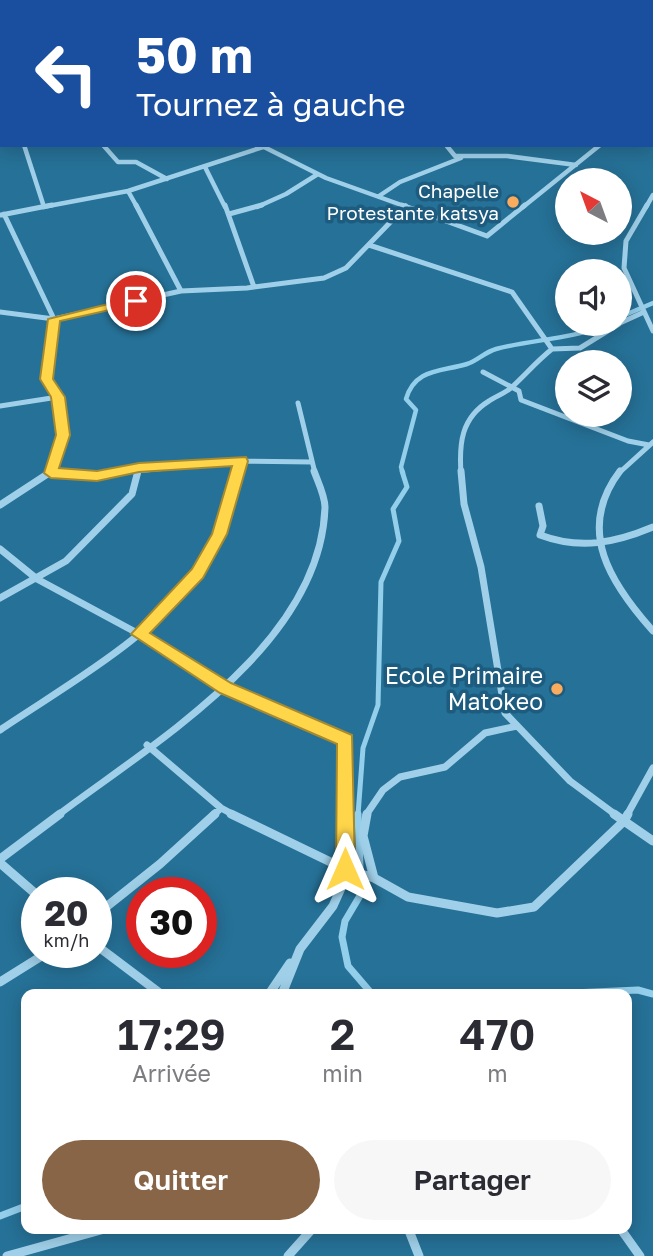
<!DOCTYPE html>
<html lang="fr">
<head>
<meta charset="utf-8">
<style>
	:root { --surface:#fff; --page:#f7f7f7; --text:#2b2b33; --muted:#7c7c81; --accent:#886546 }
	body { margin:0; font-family:"Golos Text",sans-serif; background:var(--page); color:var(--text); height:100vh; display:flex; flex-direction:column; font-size:26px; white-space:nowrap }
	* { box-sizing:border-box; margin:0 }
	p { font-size:23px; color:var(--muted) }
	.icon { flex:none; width:38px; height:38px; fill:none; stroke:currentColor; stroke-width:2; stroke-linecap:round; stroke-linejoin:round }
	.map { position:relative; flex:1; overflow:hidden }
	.side { position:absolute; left:21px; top:989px; width:611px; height:245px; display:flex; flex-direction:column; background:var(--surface); border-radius:14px; box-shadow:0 4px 18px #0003 }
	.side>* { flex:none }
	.banner { position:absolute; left:0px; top:0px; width:654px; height:147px; box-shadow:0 4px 18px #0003; background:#1a4fa0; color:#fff; overflow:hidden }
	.needle { width:46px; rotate:319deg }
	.controls { position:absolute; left:555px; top:168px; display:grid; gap:14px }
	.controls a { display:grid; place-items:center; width:77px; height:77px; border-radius:50%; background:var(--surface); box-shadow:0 4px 18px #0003; font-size:35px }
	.speed { position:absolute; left:21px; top:877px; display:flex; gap:14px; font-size:35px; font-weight:700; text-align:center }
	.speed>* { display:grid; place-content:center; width:91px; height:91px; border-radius:50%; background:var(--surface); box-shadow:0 4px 18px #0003; line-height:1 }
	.speed small { font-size:18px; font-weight:400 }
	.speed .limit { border:10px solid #d22; background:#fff; color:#111 }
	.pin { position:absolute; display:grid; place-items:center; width:60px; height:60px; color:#fff; margin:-30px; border:4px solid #fff; border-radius:50%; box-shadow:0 2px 7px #0007 }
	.me { position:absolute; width:77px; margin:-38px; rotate:0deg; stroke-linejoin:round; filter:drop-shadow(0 0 5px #0008) }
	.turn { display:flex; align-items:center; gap:24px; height:147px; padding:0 21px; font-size:32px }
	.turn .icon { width:91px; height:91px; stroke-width:2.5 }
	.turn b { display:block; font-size:49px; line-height:60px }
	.eta { display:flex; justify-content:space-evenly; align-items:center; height:119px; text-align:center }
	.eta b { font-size:42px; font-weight:600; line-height:49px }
	.button { display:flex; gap:14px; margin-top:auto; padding:14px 21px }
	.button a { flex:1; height:80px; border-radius:42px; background:var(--accent); color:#fff; font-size:28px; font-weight:600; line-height:80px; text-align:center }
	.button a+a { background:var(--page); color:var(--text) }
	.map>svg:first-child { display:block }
	.green { fill:#267197; fill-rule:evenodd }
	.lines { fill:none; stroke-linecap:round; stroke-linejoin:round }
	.stream-far3 { stroke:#93ceeb; stroke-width:3.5 }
	.stream-far2 { stroke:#93ceeb; stroke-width:4.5 }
	.stream-far1 { stroke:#93ceeb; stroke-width:5 }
	.stream { stroke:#93ceeb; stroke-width:7 }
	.minor-far3 { stroke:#a0d0e9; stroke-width:4.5 }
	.minor-far2 { stroke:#a0d0e9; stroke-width:5 }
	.minor-far1 { stroke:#a0d0e9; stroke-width:7 }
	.minor { stroke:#a0d0e9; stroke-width:9 }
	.route { fill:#ffd54a; stroke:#a68a30; stroke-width:2 }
	.poi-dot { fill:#f9ac5e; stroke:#1d5c7f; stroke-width:2.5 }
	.labels { text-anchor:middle; stroke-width:7; stroke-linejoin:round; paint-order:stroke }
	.far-poi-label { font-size:19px; fill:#fff; stroke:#1d5c7f; text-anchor:end }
	.poi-label { font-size:23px; fill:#fff; stroke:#1d5c7f; text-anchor:end }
</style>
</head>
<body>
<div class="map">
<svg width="653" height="1256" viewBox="0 0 653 1256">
	<rect width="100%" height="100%" fill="#1d5c7f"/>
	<!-- green -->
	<path class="green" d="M0 0H653V1256H0ZM2 2H653V145H2ZM567 180H620V233H567ZM567 271H620V324H567ZM567 362H620V415H567ZM37 892H96V952H37ZM142 892H201V952H142ZM26 994H626V1228H26Z"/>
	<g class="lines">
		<!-- stream-far3 -->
		<path class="stream-far3" d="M0 78 2 76"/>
		<!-- stream-far2 -->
		<path class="stream-far2" d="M620 317 653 303
			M403 473 401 467 416 410 406 399C415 368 441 372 467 364 477 361 485 352 496 349 533 339 571 340 607 324"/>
		<!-- stream-far1 -->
		<path class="stream-far1" d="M358 815 363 748 378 705 381 582 399 541 393 509 407 487 402 471"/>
		<!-- stream -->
		<path class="stream" d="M358 814 361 894 345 921 342 937 348 966 372 994
			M551 994 638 990 653 994
			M0 1216 26 1206"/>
		<!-- minor-far3 -->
		<path class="minor-far3" d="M363 0 366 2
			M564 0 566 2
			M49 2 51 0
			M196 2 200 0
			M578 2 615 0
			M24 145 44 207
			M103 145 118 162H136L167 179
			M260 145 326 178 407 207
			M446 145 455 156H507L576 165
			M205 167 225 207
			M128 191 137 207
			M379 196 400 182 461 158
			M43 207 128 191 263 147
			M257 207 286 194 318 174
			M523 207 600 145
			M646 207 653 195"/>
		<!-- minor-far2 -->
		<path class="minor-far2" d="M136 205 181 291
			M225 205 254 287
			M402 205 487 236 525 205
			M647 205 626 241 624 268 653 331
			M4 214 54 319 47 379 58 397 63 435 51 473
			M229 214 262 205
			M1 215 52 205
			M369 245 512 292 552 349
			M0 312 54 319 181 291 247 288 324 278 346 268 406 206
			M620 323 644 312
			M552 349 580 348 619 324
			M483 372 519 391 521 400 628 441 649 445
			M298 403 315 473
			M0 406 58 397
			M114 473 241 461 312 462
			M138 473 139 468
			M239 473 241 461
			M461 473C459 444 461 418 489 401 496 396 506 393 512 387 526 374 537 361 552 349
			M619 473 653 442"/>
		<!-- minor-far1 -->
		<path class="minor-far1" d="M461 471 464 504 481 567 505 713 570 781 616 815
			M620 471C575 530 611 584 653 631
			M51 473 97 476 123 471
			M0 505 52 471
			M539 506 543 526 540 535C580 550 615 543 653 527
			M0 549 37 579 139 634 226 688 346 740 347 815
			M0 598 66 561 132 494 138 471
			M0 730C71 682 159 635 206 561 223 534 232 502 239 471
			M147 745 221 808 234 815
			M58 815C156 741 321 644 325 507 325 496 318 482 314 471
			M213 815 221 808
			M366 815 383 790 400 777 445 767 485 733 517 726
			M627 815 653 768"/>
		<!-- minor -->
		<path class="minor" d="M231 814 345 869 374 878 408 897 497 913 534 907 624 821 653 841
			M367 814 363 836 374 878
			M614 814 624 821 628 814
			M0 859 60 814
			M0 863 37 895
			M96 915 160 864 215 814
			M96 945 161 994
			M0 982 48 952
			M269 994 290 963
			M282 994 300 949 333 906 342 886 347 851V814
			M408 1228 419 1256
			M620 1228 640 1256
			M7 1256 108 1228
			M288 1256 313 1228"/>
	</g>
	<!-- route -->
	<path class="route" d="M136 297 141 298V303L60 321 53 379 65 397 70 435 59 468 97 471 139 463 246 457 248 461 227 534 203 578 150 633 231 683 352 735 355 869 352 875 345 878 339 875 336 869 337 744 220 693 131 634 192 569 212 534 232 466 139 472 97 481 51 478 44 473 56 435 51 397 40 379 48 319Z"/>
	<!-- markers -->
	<g class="poi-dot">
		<circle cx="513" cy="202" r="7"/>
		<circle cx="557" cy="689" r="7"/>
	</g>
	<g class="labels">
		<!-- far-poi labels -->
		<g class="far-poi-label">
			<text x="499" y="198">Chapelle<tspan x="499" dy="22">Protestante katsya</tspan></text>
		</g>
		<!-- poi labels -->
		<g class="poi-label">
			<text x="543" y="684">Ecole Primaire<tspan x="543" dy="26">Matokeo</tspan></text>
		</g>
	</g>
</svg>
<div class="controls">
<a><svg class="needle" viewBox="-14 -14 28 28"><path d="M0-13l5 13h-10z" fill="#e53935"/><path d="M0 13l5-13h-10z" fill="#7c7c81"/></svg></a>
<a><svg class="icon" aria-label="sound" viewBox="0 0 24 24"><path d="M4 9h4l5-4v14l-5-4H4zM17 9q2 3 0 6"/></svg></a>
<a><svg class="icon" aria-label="layers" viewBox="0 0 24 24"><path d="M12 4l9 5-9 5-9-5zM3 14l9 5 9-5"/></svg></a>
</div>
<div class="speed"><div>20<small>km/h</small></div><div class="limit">30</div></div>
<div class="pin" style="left:136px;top:301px;background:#d93025"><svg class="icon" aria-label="arrive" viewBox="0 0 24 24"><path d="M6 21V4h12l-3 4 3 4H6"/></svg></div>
<svg class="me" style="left:345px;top:869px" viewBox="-20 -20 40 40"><path d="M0-17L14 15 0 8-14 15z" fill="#ffd54a" stroke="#fff" stroke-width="4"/></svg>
<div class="banner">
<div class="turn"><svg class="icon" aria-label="left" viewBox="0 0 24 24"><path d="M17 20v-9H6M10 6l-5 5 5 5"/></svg><div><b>50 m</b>Tournez à gauche</div></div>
</div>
<section class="side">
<div class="eta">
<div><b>17:29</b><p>Arrivée</p></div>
<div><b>2</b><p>min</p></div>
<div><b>470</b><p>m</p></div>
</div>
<div class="button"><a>Quitter</a><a>Partager</a></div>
</section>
</div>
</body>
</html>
